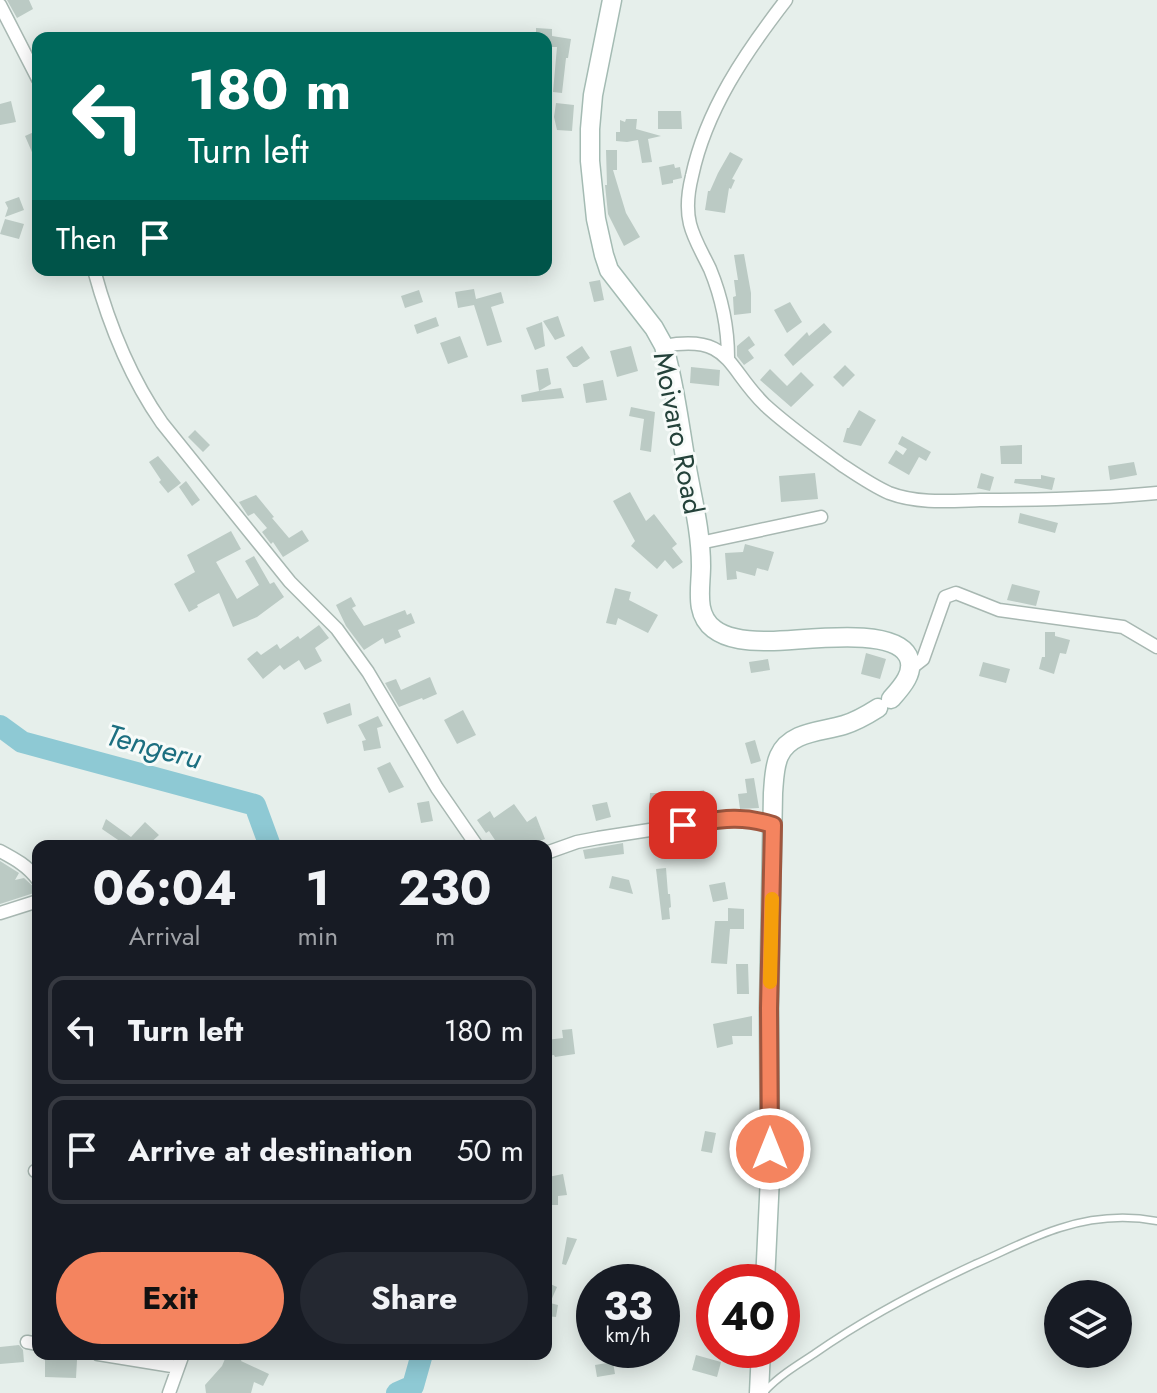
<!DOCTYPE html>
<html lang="en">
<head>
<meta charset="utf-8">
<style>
	:root { --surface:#171b24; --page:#242831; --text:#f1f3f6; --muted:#9ea1a6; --line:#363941; --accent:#f4845f }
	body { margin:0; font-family:Jost,sans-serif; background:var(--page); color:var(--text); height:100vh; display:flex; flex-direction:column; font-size:30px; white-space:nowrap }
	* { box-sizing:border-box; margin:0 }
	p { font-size:26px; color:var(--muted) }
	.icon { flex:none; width:44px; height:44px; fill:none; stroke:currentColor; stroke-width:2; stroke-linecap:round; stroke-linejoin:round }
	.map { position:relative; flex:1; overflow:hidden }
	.details { position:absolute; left:32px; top:840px; width:520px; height:520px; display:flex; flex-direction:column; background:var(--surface); border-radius:16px; box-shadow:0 4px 20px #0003 }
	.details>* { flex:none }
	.banner { position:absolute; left:32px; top:32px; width:520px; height:244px; border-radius:16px; box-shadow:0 4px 20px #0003; background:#00695c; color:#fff; overflow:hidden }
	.fabs { position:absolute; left:1044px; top:1280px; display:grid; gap:16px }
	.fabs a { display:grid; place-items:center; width:88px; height:88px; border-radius:50%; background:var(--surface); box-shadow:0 4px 20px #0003; font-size:40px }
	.speed { position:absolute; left:576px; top:1264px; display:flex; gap:16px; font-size:40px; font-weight:700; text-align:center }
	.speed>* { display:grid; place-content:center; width:104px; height:104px; border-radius:50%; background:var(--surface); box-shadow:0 4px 20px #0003; line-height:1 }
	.speed small { font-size:20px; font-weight:400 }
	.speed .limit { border:12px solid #d22; background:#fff; color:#111 }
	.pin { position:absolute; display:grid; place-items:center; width:68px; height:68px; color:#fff; margin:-34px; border-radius:16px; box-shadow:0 4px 12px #0006 }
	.me { position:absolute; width:88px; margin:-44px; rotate:0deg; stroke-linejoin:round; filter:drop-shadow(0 0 6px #0008) }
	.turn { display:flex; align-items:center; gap:28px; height:168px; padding:0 24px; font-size:36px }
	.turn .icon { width:104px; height:104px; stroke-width:2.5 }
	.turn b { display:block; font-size:56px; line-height:68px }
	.then { display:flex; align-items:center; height:76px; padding:0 24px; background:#0003; gap:16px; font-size:30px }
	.eta { display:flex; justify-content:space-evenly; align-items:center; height:136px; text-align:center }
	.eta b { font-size:48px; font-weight:700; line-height:56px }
	.button { display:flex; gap:16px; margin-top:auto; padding:16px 24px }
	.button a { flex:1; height:92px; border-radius:48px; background:var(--accent); color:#111; font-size:32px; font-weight:700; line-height:92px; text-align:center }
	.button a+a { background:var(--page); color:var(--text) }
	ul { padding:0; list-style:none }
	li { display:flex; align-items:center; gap:24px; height:108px; margin:0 16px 12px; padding:0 8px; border:4px solid var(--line); border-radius:16px }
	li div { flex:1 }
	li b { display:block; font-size:30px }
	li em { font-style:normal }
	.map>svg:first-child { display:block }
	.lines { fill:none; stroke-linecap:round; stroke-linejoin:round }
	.river { stroke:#8ec9d4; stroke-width:22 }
	.building { fill:#bbcac4 }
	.lane-casing { stroke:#a8b8b2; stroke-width:9 }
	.street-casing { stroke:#a8b8b2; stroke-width:15 }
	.secondary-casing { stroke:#a4bbb3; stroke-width:21 }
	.lane { stroke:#fff; stroke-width:6 }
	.street { stroke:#fff; stroke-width:12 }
	.secondary { stroke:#fff; stroke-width:18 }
	.route-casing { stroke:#9f563e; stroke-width:20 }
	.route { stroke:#f4845f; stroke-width:14 }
	.slow { stroke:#f59e0b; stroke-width:14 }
	.labels { text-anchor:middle; stroke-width:6; stroke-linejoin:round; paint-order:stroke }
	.street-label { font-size:28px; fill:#24423a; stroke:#f7fbf9 }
	.water-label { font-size:30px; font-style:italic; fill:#1c6f80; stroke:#f7fbf9 }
</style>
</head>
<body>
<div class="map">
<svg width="1157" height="1393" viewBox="0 0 1157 1393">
	<rect width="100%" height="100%" fill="#e6efeb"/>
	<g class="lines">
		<!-- river -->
		<path class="river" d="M0 726 22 742 255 805 270 846
			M397 1393 413 1386 422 1354"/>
	</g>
	<!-- building -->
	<path class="building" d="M7 0H29L33 9 17 18Z
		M536 28 552 29V36L571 39 568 58H566L562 93 553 92 557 47H546V38H536Z
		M11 101 16 122 0 125V104Z
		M556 103 574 105 572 131 557 130 554 117Z
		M658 111H681L682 129H658Z
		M626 119H637L636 129 661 136 648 139 652 162 642 163 638 140 627 142 616 141V132H620V120L625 122Z
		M34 132 38 142V166L25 136Z
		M606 150H617V170H613L626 213 640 237 624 246 608 214 605 185H607Z
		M730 152 743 159 732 179 735 180 731 189 729 188 725 213 705 210 708 191H710L718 173Z
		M674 164 675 168 680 167 682 178 673 180V183L662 185 659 167Z
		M19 197 24 210 5 217 8 208 5 202Z
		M5 219 24 224 19 239 0 234Z
		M744 254 751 293V313L734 315 733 297 736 296 734 280H738L734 255Z
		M600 280 604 300 594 302 589 282Z
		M474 289 476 299 501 292 504 303 491 307 502 342 487 346 474 305 458 308 455 292Z
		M419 290 423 302 405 308 401 296Z
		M790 302 802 322 787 333 774 310Z
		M558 316 565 336 555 340 543 321Z
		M436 317 439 326 417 334 414 325Z
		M542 322 545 346 535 350 526 328Z
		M824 323 832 332 793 366 784 355 807 332 809 336Z
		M460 336 468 357 448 364 440 343Z
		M749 336 755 345 748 350 754 358 744 365 737 356V346Z
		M582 346 590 358 577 367H573L566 357Z
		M631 346 638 371 617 377 610 351Z
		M845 365 855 375 843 387 833 377Z
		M691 367 720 370 719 386 690 383Z
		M548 368 551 384 539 391 561 388 564 398 522 402 521 395 539 391 536 370Z
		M770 369 787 386 801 372 814 385 791 407 760 380Z
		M603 380 607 400 586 403 583 384Z
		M631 407 655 412 651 452 640 450 644 419 629 416Z
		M859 410 876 420 861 446 843 442 847 428H849Z
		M195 430 210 445 203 452 188 437Z
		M902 436 931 452 926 461 919 457 909 475 888 463 896 450 903 455 907 449 898 444Z
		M1022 445V464H1001L1000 446Z
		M158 456 181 483 168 493 159 482 161 480 149 462Z
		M1134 462 1137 475 1110 480 1108 466Z
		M815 473 818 499 781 502 779 476Z
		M981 473 994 477 990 491 977 488Z
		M1041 475 1055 478 1052 490 1014 483 1015 479H1041Z
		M186 481 200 500 192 506 179 487Z
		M630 492 646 521 654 514 677 544 672 548 683 562 673 569 665 560 657 569 631 546 635 541 613 501Z
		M256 495 274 517 272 518 289 538 302 530 309 541 283 557 273 542 271 544 262 532 267 528 254 513 248 516 239 502Z
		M1020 513 1058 523 1055 533 1018 523Z
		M231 531 241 549 216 562 237 599 259 585 245 561 254 556 270 584 274 582 284 597 257 617 233 627 219 593 197 605 198 607 189 612 174 584 195 572 187 555Z
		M745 544 774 552 768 571 757 568 755 576 736 571 737 579 727 580 725 553 743 552Z
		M1012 584 1040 591 1036 606 1007 600Z
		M615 588 631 592 629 600 658 615 648 633 618 618 616 625 606 623Z
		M351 597 356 606 352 608 364 626 405 610 407 615 411 613 415 623 398 630 401 637 385 644 383 638 364 650 346 626 336 605Z
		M319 625 329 638 315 648 322 661 305 670 299 660 284 670 280 665 263 679 247 659 257 651 261 655 277 644 280 649 298 636 300 639Z
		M1045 632H1055V636L1070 640 1066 654 1060 653 1054 674 1039 669 1042 657H1045Z
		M866 653 886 659 880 679 861 674Z
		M768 659 770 670 751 673 749 662Z
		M983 662 1010 669 1006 683 979 676Z
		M430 677 437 694 423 700 422 698 399 707 385 683 396 679 401 690Z
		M350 703 352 715 327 724 323 713Z
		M463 710 476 735 457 744 444 720Z
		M378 716 383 726 377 728 381 748 364 751 362 741 366 740 358 725Z
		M755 740 761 761 751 764 745 743Z
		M390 762 404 787 389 793 377 768Z
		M754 778 759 808 740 809 738 794 747 793 745 779Z
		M704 790 706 804 691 807 689 793Z
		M650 793H662L661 814H649Z
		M429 801 433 821 421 823 417 803Z
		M607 802 611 817 596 821 592 805Z
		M514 804 527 822 536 816 545 839 527 846H499L489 831 486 833 477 820 490 811 494 818Z
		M106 819 131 837 145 822 159 835 147 846H122L124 844 102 829Z
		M623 843 624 854 585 859 583 850Z
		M0 861 19 873 15 880 24 878 36 889 37 892 0 904Z
		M666 868 668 894H670L671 907 669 908 670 919 662 920 656 869Z
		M612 876 629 880 633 894 609 888Z
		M725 882 728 899 713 902 709 885Z
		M728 908 744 909V929H730L727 964 711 963 715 921H728Z
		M736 964H748L749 994H737Z
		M752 1016V1036H732L733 1044 717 1048 713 1024Z
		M572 1029 575 1054 555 1057 554 1055 546 1056V1040L563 1038 562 1030Z
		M705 1131 716 1133 712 1153 701 1151Z
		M563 1174 567 1195 558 1196V1205H546V1194H551L548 1177Z
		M567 1237 577 1239 566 1265 562 1264Z
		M546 1282 557 1287 550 1303 558 1305 556 1317 546 1316Z
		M19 1345 23 1350 24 1362 0 1364V1347Z
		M227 1354H244L241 1361 269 1374 263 1386 254 1382 251 1393H206L205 1385 222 1366Z
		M696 1355 721 1362 717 1377 692 1370Z
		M45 1359 77 1360 76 1378 45 1377Z
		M613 1362 615 1374 597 1377 595 1365Z"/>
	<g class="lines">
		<!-- lane casing -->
		<g class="lane-casing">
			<path id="lane" d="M765 1391C779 1376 797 1365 814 1354 864 1319 919 1290 975 1264 1003 1252 1031 1237 1060 1228 1091 1218 1125 1215 1157 1221"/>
		</g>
		<!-- street casing -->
		<g class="street-casing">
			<path id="street" d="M0 5 38 79
				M94 270C109 325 129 376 162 423L290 582 337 629 368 672 437 788 477 846
				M664 346C731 334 726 367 765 405 789 427 816 446 842 465 857 475 873 486 889 493 918 504 950 501 980 500 1039 500 1098 499 1157 493
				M728 358C728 326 722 298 710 269 703 254 694 240 690 224 686 208 688 192 692 176 706 110 745 53 786 0
				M700 543 821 517
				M910 669 923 659 945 597 956 593 999 610 1123 627 1157 647
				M0 851C15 859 28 866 38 880
				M546 853 577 842 598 838 727 818H747L773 825
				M0 913 38 901
				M35 1171H38
				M27 1342 38 1344
				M98 1354 178 1367
				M169 1393 183 1354"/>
		</g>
		<!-- secondary casing -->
		<g class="secondary-casing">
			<path id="secondary" d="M612 0 593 95 590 129V161L596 219 604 255 609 270 654 328 664 346 669 367C676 397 680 427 685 457 691 494 701 529 701 566 701 588 694 614 714 629 728 640 750 641 767 641 797 642 892 625 908 656 916 672 901 688 891 699
				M765 1282 770 1177 769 1008 773 793C774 781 774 767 779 756 790 731 822 732 844 725 857 721 867 715 878 708
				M759 1393 761 1350"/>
		</g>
		<!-- lane -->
		<use href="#lane" class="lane"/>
		<!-- street -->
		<use href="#street" class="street"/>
		<!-- secondary -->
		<use href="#secondary" class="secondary"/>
	</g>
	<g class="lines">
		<!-- route casing -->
		<g class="route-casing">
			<path id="route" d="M683 825C717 820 739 814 773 825L769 1008 770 1149"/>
		</g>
		<!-- route -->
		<use href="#route" class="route"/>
		<!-- slow -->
		<path class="slow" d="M770 982 772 899"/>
	</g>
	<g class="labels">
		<!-- street labels -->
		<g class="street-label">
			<text transform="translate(679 433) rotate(79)" y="10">Moivaro Road</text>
		</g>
		<!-- water labels -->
		<g class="water-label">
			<text transform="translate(154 747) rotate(15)" y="10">Tengeru</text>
		</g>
	</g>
</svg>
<div class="fabs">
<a><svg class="icon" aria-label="layers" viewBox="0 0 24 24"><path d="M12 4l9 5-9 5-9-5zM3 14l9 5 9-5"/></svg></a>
</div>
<div class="speed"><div>33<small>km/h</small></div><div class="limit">40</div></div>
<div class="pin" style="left:683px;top:825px;background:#d93025"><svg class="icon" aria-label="arrive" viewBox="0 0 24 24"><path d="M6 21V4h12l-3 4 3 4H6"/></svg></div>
<svg class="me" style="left:770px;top:1149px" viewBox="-20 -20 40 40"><circle r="17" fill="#f4845f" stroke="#fff" stroke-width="3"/><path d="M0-11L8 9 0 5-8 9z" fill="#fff"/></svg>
<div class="banner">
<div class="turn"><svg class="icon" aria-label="left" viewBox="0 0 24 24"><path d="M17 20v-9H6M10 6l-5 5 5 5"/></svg><div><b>180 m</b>Turn left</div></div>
<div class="then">Then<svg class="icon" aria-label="arrive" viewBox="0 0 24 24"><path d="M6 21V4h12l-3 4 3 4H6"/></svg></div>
</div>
<section class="details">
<div class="eta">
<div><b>06:04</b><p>Arrival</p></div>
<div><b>1</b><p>min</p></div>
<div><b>230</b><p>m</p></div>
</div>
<ul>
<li><svg class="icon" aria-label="left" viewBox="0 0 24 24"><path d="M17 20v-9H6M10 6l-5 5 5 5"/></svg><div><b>Turn left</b></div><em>180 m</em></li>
<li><svg class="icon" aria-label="arrive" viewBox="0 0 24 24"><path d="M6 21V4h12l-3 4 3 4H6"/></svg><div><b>Arrive at destination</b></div><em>50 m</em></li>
</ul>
<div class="button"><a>Exit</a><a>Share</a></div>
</section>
</div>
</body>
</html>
